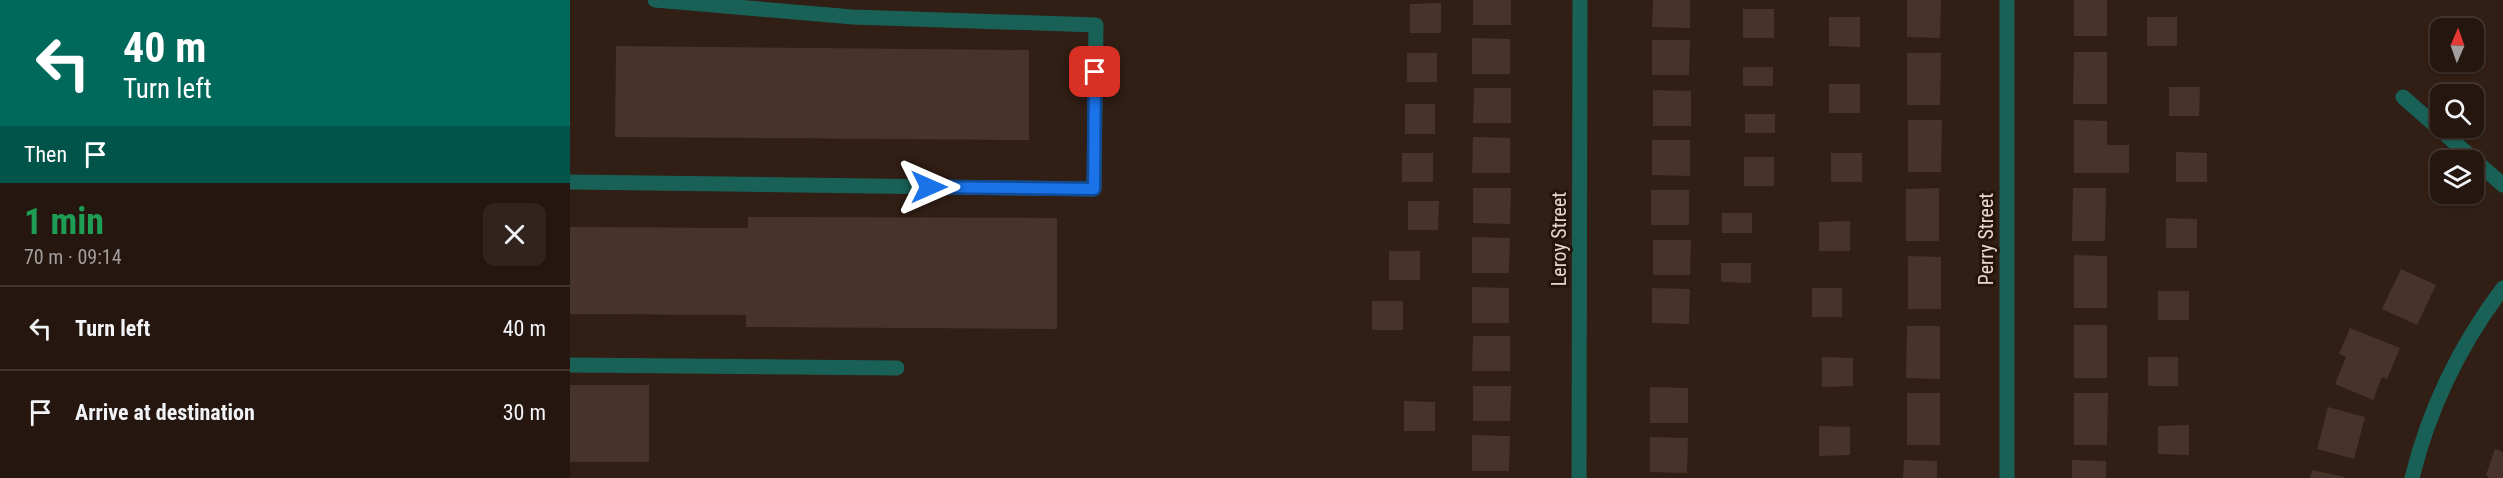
<!DOCTYPE html>
<html lang="en">
<head>
<meta charset="utf-8">
<style>
	:root { --surface:#25160f; --page:#31231d; --text:#f1f3f6; --muted:#a39f9e; --line:#42352f }
	body { margin:0; font-family:"Roboto Condensed",sans-serif; background:var(--page); color:var(--text); height:100vh; display:flex; flex-direction:column; font-size:22px; white-space:nowrap }
	* { box-sizing:border-box; margin:0 }
	p { font-size:20px; color:var(--muted) }
	.icon { flex:none; width:33px; height:33px; fill:none; stroke:currentColor; stroke-width:2; stroke-linecap:round; stroke-linejoin:round }
	.map { position:relative; flex:1; overflow:hidden }
	.sheet { display:flex; flex-direction:column; background:var(--surface); width:570px }
	.sheet>* { flex:none }
	.top-card { background:#00695c; color:#fff; overflow:hidden }
	.needle { width:39px; rotate:2deg }
	.controls { position:absolute; left:1860px; top:18px; display:grid; gap:12px }
	.controls a { display:grid; place-items:center; width:54px; height:54px; border-radius:12px; background:var(--surface); box-shadow:0 2px 4px #0004,0 0 0 2px var(--line); font-size:30px }
	.pin { position:absolute; display:grid; place-items:center; width:51px; height:51px; color:#fff; margin:-26px; border-radius:12px; box-shadow:0 3px 9px #0006 }
	.me { position:absolute; width:66px; margin:-33px; rotate:90deg; stroke-linejoin:round; filter:drop-shadow(0 0 4px #0008) }
	.turn { display:flex; align-items:center; gap:21px; height:126px; padding:0 24px; font-size:27px }
	.turn .icon { width:78px; height:78px; stroke-width:2.5 }
	.turn b { display:block; font-size:42px; line-height:51px }
	.then { display:flex; align-items:center; height:57px; padding:0 24px; background:#0003; gap:12px; font-size:22px }
	.round { display:grid; place-items:center; flex:none; width:63px; height:63px; border-radius:12px; background:var(--page) }
	.overview { display:flex; align-items:center; justify-content:space-between; height:102px; padding:0 24px }
	h1 { font-size:36px; font-weight:700; line-height:45px; color:#1e9e55 }
	ul { padding:0; list-style:none }
	li { display:flex; align-items:center; gap:18px; height:84px; padding:0 24px; border-top:2px solid var(--line) }
	li div { flex:1 }
	li b { display:block; font-size:22px }
	li em { font-style:normal }
	main { display:flex; flex:1; min-height:0 }
	.map>svg:first-child { display:block }
	.building { fill:#473329 }
	.lines { fill:none; stroke-linecap:round; stroke-linejoin:round }
	.service { stroke:#196157; stroke-width:15 }
	.minor { stroke:#196157; stroke-width:15 }
	.route-casing { stroke:#114b97; stroke-width:15 }
	.route { stroke:#1a73e8; stroke-width:10 }
	.labels { text-anchor:middle; stroke-width:6; stroke-linejoin:round; paint-order:stroke }
	.street-label { font-size:20px; fill:#e4d6d0; stroke:#26140b }
</style>
</head>
<body>
<main>
<section class="sheet">
<div class="top-card">
<div class="turn"><svg class="icon" aria-label="left" viewBox="0 0 24 24"><path d="M17 20v-9H6M10 6l-5 5 5 5"/></svg><div><b>40 m</b>Turn left</div></div>
<div class="then">Then<svg class="icon" aria-label="arrive" viewBox="0 0 24 24"><path d="M6 21V4h12l-3 4 3 4H6"/></svg></div>
</div>
<div class="overview"><div><h1>1 min</h1><p>70 m · 09:14</p></div><a class="round"><svg class="icon" aria-label="close" viewBox="0 0 24 24"><path d="M6 6l12 12M18 6L6 18"/></svg></a></div>
<ul>
<li><svg class="icon" aria-label="left" viewBox="0 0 24 24"><path d="M17 20v-9H6M10 6l-5 5 5 5"/></svg><div><b>Turn left</b></div><em>40 m</em></li>
<li><svg class="icon" aria-label="arrive" viewBox="0 0 24 24"><path d="M6 21V4h12l-3 4 3 4H6"/></svg><div><b>Arrive at destination</b></div><em>30 m</em></li>
</ul>
</section>
<div class="map">
<svg width="1933" height="478" viewBox="0 0 1933 478">
	<rect width="100%" height="100%" fill="#311e14"/>
	<!-- building -->
	<path class="building" d="M903 0H941V25H903Z
		M1083 0H1120V28L1082 27Z
		M1337 0H1371L1370 38 1337 37Z
		M1504 0H1537V36H1504Z
		M871 3V33H840V4Z
		M1173 9H1204V38H1173Z
		M1259 17H1290V47L1259 46Z
		M1577 17H1607V46H1577Z
		M902 38 940 39V74H902Z
		M1082 40H1120L1119 75H1082Z
		M46 46 459 50V140L45 137Z
		M1504 52H1537V104H1503Z
		M837 53H867V82H837Z
		M1337 53H1371L1370 105H1337Z
		M1173 67H1203V86H1173Z
		M1259 84H1290V113H1259Z
		M1599 87H1630L1629 116H1599Z
		M904 88H941V123H903Z
		M1083 90 1121 91V126H1083Z
		M835 104H865V134H835Z
		M1175 114H1205V133H1175Z
		M1338 120H1372L1371 172H1338Z
		M1504 120 1537 121V145H1559V173H1504Z
		M903 137 940 138V173H902Z
		M1082 140H1120V176L1082 175Z
		M1606 152 1637 153V182H1606Z
		M832 153H863V182H832Z
		M1261 153H1292V182H1261Z
		M1174 157H1204V186H1174Z
		M903 188H941L940 224 903 223Z
		M1369 188V241H1336V189Z
		M1503 188H1536L1535 241H1502Z
		M1081 190H1119V225H1081Z
		M838 201H869L868 230H838Z
		M1152 213H1182V233H1152Z
		M178 217 487 218V329L176 327V315L0 314V227L178 228Z
		M1596 218 1627 219V248H1596Z
		M1280 221V251H1249V222Z
		M902 237 940 238 939 273H902Z
		M1083 240H1121L1120 275H1083Z
		M819 251H850V280H819Z
		M1504 255 1537 256V308H1504Z
		M1338 256 1371 257V309H1338Z
		M1151 263H1181V283L1151 282Z
		M1831 269 1866 285 1847 325 1812 309Z
		M902 287 939 288V323H902Z
		M1082 288 1120 289 1119 324 1082 323Z
		M1242 288H1272V317H1242Z
		M1588 291H1619V320H1588Z
		M802 301H833V330H802Z
		M1504 325H1537V378H1504Z
		M1337 326H1370V379L1336 378Z
		M1780 328 1830 348 1817 379 1812 377 1803 400 1765 384 1776 357 1769 354Z
		M903 336H940V371H902Z
		M1252 357 1283 358V386L1252 387Z
		M1578 357H1608V386H1578Z
		M0 385H79V462H0Z
		M903 386H941L940 421H903Z
		M1080 387 1118 388V423H1080Z
		M1337 393H1370V445H1337Z
		M1504 393H1538L1537 445H1504Z
		M834 401 865 402V431H834Z
		M1758 407 1795 417 1784 459 1747 449Z
		M1619 425V455L1588 454V426Z
		M1249 426 1280 427V455L1249 456Z
		M902 435 940 436 939 471H902Z
		M1080 437 1118 438 1117 473 1080 472Z
		M1925 449 1933 452V478H1919L1916 475Z
		M1334 460 1367 461V478H1333Z
		M1502 460 1536 461V478H1502Z
		M1742 470 1775 477V478H1740Z"/>
	<g class="lines">
		<!-- service -->
		<path class="service" d="M0 182 524 189 526 25 283 17 85 0
			M0 365 327 368"/>
		<!-- minor -->
		<path class="minor" d="M1833 97 1933 185
			M1009 478 1010 0
			M1437 478V0
			M1842 478C1859 409 1890 345 1933 288"/>
	</g>
	<g class="lines">
		<!-- route casing -->
		<g class="route-casing">
			<path id="route" d="M359 187 524 189 525 72"/>
		</g>
		<!-- route -->
		<use href="#route" class="route"/>
	</g>
	<g class="labels">
		<!-- street labels -->
		<g class="street-label">
			<text transform="translate(989 239) rotate(-90)" y="7">Leroy Street</text>
			<text transform="translate(1416 239) rotate(-90)" y="7">Perry Street</text>
		</g>
	</g>
</svg>
<div class="controls">
<a><svg class="needle" viewBox="-14 -14 28 28"><path d="M0-13l5 13h-10z" fill="#e53935"/><path d="M0 13l5-13h-10z" fill="#a39f9e"/></svg></a>
<a><svg class="icon" aria-label="search" viewBox="0 0 24 24"><circle cx="10" cy="10" r="6"/><path d="M15 15l6 6"/></svg></a>
<a><svg class="icon" aria-label="layers" viewBox="0 0 24 24"><path d="M12 4l9 5-9 5-9-5zM3 14l9 5 9-5"/></svg></a>
</div>
<div class="pin" style="left:525px;top:72px;background:#d93025"><svg class="icon" aria-label="arrive" viewBox="0 0 24 24"><path d="M6 21V4h12l-3 4 3 4H6"/></svg></div>
<svg class="me" style="left:359px;top:187px" viewBox="-20 -20 40 40"><path d="M0-17L14 15 0 8-14 15z" fill="#1a73e8" stroke="#fff" stroke-width="4"/></svg>
</div>
</main>
</body>
</html>
